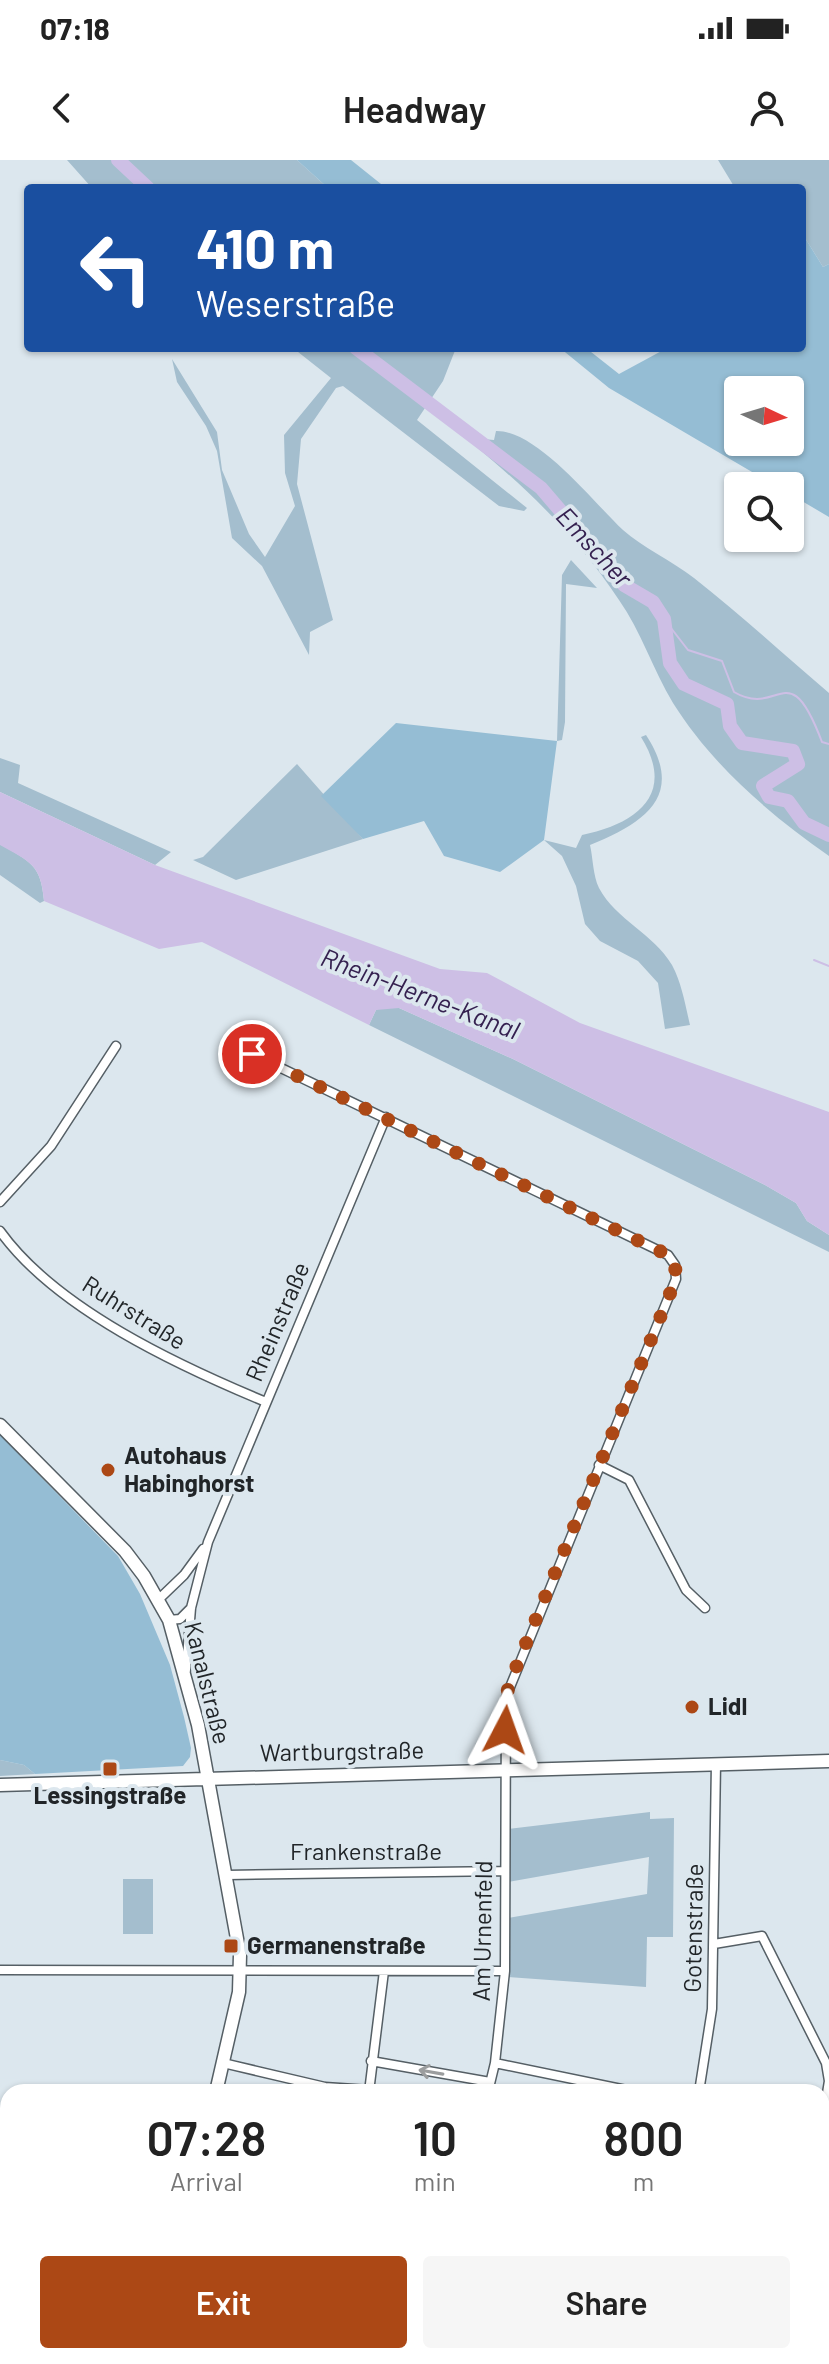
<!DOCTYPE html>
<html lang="en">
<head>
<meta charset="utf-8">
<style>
	:root { --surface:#fff; --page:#f6f6f6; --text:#222; --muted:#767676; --accent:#ac4815 }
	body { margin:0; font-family:Barlow,sans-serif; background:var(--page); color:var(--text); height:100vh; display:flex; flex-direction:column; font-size:30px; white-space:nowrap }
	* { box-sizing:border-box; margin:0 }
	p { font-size:26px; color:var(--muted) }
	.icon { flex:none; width:44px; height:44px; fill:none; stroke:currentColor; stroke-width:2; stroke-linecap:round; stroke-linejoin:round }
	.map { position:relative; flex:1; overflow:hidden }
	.panel { position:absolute; left:0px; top:1924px; width:830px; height:280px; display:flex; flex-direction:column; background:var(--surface); border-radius:24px 24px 0 0; box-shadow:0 2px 6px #0004 }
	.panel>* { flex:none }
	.top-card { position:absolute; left:24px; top:24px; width:782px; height:168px; border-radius:8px; box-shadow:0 2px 6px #0004; background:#1a4fa0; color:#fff; overflow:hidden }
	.needle { width:52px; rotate:94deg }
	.buttons { position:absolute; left:724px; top:216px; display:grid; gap:16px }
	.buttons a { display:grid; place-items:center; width:80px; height:80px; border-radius:8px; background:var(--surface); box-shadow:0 2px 6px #0004; font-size:40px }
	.pin { position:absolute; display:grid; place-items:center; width:68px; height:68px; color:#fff; margin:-34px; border:4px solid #fff; border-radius:50%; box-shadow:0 2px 8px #0007 }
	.me { position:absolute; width:88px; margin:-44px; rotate:4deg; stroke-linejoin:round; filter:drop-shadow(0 0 6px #0008) }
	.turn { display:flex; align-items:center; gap:28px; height:168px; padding:0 40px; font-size:36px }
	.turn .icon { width:104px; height:104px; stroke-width:2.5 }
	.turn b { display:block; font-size:56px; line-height:68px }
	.eta { display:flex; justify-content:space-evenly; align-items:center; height:136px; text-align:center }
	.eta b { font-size:48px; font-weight:600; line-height:56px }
	.cta { display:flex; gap:16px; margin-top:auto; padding:16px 40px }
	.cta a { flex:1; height:92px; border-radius:8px; background:var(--accent); color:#fff; font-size:32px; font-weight:600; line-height:92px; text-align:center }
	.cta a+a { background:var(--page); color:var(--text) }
	.status { display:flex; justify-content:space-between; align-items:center; height:56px; padding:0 40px; background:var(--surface); direction:ltr }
	.status svg { height:22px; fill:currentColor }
	header { display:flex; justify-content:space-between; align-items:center; height:104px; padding:0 40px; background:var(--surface); font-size:36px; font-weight:600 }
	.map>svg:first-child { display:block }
	.green { fill:#a4bece }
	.forest { fill:#95bdd4; fill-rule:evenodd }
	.water { fill:#cdbfe5 }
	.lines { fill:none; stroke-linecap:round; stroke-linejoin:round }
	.stream { stroke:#cdbfe5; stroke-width:2 }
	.river { stroke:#cdbfe5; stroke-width:14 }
	.minor-casing { stroke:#555f65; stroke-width:11 }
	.secondary-casing { stroke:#555f65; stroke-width:15 }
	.primary-casing { stroke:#555f65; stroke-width:17 }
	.minor { stroke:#fff; stroke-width:8 }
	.secondary { stroke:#fff; stroke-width:12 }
	.primary { stroke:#fff; stroke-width:14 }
	.oneway { stroke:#9b9d9e }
	.route { stroke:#ac4815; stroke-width:14; stroke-dasharray:0 25.2 }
	.poi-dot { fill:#ac4815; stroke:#dce7ee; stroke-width:3 }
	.labels { text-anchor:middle; stroke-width:8; stroke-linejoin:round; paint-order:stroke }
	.street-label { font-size:24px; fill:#212528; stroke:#dce7ee }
	.poi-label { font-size:24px; font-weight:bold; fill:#212528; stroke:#dce7ee; text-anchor:start }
	.water-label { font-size:26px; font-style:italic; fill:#352150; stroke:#dce7ee }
</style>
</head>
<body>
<div class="status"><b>07:18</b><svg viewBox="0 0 49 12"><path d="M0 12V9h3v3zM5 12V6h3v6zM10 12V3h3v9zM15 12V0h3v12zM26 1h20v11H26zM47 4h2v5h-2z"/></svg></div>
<header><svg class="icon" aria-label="back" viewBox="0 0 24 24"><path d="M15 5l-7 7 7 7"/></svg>Headway<svg class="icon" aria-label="person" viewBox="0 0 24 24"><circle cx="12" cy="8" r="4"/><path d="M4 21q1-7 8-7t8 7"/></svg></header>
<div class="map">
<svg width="829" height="2204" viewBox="0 0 829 2204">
	<rect width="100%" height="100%" fill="#dce7ee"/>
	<!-- green -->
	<path class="green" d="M67 0H297L328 28H92Z
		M718 0H829V104L823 107 802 73V28H735Z
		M293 188H456L443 221 417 260 527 348 524 351 499 346 343 226 336 228 301 279 297 324 333 460 310 472 309 495 262 406 232 378 217 291 206 266 177 222 172 199 217 272 222 310 249 374 265 397 295 346 285 313 284 275 331 218Z
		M496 271C537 270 594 343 623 370 642 387 672 401 694 418 740 454 784 495 829 533V696C769 654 712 605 673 543 653 510 641 471 619 440 577 377 532 333 474 285L483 279 494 280Z
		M571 400 597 428 566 424 565 562 562 580 557 581 562 415Z
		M646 575C686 636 644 663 590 685 593 698 593 716 599 728 616 760 653 773 672 805 682 824 685 844 690 865L665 869 658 823 638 801 600 781 585 764 576 726 562 696 544 680 576 688 582 675C636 664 677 635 641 577Z
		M0 598 20 605 18 623 171 692 155 705 0 632Z
		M297 604 363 679 236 720 193 700 203 697Z
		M0 684C30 702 41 704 44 741L40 743 0 715Z
		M385 846 399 848 513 899 765 1025 796 1043 807 1061 829 1075V1092L369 865 376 850Z
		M0 1600 24 1605 35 1614 0 1616Z
		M650 1652V1659L674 1658 673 1777H647L646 1827 508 1817V1758L647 1734 649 1697 508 1722V1669Z
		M123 1719H153V1774H123Z
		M829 2128V2204H792L794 2196H822V2140Z
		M264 2196H443L475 2204H257Z"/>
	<!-- forest -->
	<path class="forest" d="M297 0H351L386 28H328Z
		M802 73 823 107 829 104V357L790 334V326H776L609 228 560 188H586L619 214 667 188H802ZM790 230V282H738V230Z
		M396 563 557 581 544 680 500 712 444 696 424 661 363 679 321 636Z
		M0 1275 118 1396 140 1434 170 1505 184 1557 191 1588 190 1597 183 1606 35 1614 24 1605 0 1600Z"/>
	<!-- water -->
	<path class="water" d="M0 632 155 705 440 809 487 813 580 863 829 952V1075L807 1061 796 1043 765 1025 513 899 399 848 376 850 369 865 202 782 159 789 44 741C41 704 30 702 0 685Z"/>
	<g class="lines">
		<!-- stream -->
		<path class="stream" d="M664 459 688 490 722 501 734 532C780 559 788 492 822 582L829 584
			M814 800 829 806"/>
		<!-- river -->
		<path class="river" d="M118 0 148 28
			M356 188 541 328 624 425 653 442 664 459 670 503 684 524 727 544 730 566 742 583 793 591 798 604 763 626 769 637 788 641 804 663 829 675"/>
		<!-- minor casing -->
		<g class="minor-casing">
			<path id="minor" d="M252 894 668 1095 675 1105 676 1119 506 1537 505 1811 495 1903 488 1932
				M0 1042 51 986 116 886
				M0 1071C56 1149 179 1206 266 1242
				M599 1305 629 1320 686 1430 705 1448
				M159 1439 184 1415 203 1389
				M169 1460 180 1459 191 1448
				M186 1510 191 1448 208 1382 386 957
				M227 1715 505 1711
				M714 1784 762 1776 826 1903 829 1921 822 1964
				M0 1810 505 1811
				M371 1901 490 1922
				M223 1903 325 1927 369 1930
				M495 1903 636 1932
				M369 1932 384 1811
				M699 1932 712 1849 716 1603
				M0 1955 8 1964
				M822 1975 829 1977
				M822 2094 829 2096
				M822 2120 829 2108
				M782 2204 784 2196"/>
		</g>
		<!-- secondary casing -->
		<g class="secondary-casing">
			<path id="secondary" d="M0 1265 125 1391 144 1416 169 1460 198 1565 240 1795 239 1832 216 1932
				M0 1625 829 1601
				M152 2204 154 2196"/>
		</g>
		<!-- primary casing -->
		<g class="primary-casing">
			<path id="primary" d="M0 2104H8
				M488 2196 517 2204"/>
		</g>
		<!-- minor -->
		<use href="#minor" class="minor"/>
		<!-- secondary -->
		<use href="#secondary" class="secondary"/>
		<!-- primary -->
		<use href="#primary" class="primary"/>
	</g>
	<!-- one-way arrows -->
	<defs><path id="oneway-shaft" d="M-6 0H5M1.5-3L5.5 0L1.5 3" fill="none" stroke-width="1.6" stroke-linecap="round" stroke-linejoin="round" transform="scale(2)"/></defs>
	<use class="oneway" href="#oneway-shaft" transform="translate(431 1912) rotate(-170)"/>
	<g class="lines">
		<!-- route -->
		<path class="route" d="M252 894 668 1095 675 1105 676 1119 508 1527 505 1570"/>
	</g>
	<!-- markers -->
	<g class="poi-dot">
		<circle cx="108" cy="1310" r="8"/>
		<circle cx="692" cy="1547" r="8"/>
		<rect x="102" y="1601" width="16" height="16" rx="4"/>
		<rect x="223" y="1778" width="16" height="16" rx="4"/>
	</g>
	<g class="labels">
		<!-- street labels -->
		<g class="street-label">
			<text transform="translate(134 1153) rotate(32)" y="8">Ruhrstraße</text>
			<text transform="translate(278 1162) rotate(-67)" y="8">Rheinstraße</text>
			<text transform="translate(207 1523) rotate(76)" y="8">Kanalstraße</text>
			<text transform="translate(342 1592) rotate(-1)" y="8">Wartburgstraße</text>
			<text x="366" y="1700">Frankenstraße</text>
			<text transform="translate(694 1768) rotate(-89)" y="8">Gotenstraße</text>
			<text transform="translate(483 1771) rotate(-89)" y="8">Am Urnenfeld</text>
		</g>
		<!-- poi labels -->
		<g class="poi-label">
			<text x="124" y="1304">Autohaus<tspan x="124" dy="28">Habinghorst</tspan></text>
			<text x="708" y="1555">Lidl</text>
			<text x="110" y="1644" text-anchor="middle">Lessingstraße</text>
			<text x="247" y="1794">Germanenstraße</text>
		</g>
		<!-- water labels -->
		<g class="water-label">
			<text transform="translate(594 387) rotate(47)" y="9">Emscher</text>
			<text transform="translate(420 834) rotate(21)" y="9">Rhein-Herne-Kanal</text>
		</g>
	</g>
</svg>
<div class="buttons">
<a><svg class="needle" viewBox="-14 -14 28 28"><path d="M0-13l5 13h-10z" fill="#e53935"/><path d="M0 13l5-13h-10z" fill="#767676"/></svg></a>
<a><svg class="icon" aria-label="search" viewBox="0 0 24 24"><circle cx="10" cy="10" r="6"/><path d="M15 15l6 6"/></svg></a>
</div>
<div class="pin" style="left:252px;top:894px;background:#d93025"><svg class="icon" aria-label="arrive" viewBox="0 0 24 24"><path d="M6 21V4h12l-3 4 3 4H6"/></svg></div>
<svg class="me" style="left:505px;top:1570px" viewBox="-20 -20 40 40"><path d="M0-17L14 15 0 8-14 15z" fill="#ac4815" stroke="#fff" stroke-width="4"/></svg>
<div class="top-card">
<div class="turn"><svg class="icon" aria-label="left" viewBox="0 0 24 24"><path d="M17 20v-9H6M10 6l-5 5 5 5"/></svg><div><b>410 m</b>Weserstraße</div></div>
</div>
<section class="panel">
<div class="eta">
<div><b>07:28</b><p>Arrival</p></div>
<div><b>10</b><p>min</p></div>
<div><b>800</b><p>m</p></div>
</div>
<div class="cta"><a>Exit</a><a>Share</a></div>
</section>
</div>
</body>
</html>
